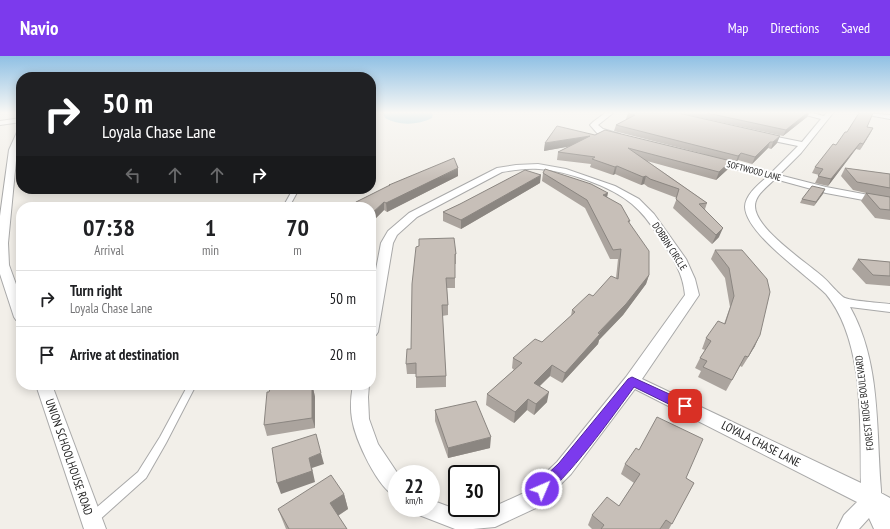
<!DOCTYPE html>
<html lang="en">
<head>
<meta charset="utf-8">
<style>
	:root { --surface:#fff; --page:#f6f6f6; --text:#202124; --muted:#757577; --line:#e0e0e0; --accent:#7c3aed }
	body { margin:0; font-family:"PT Sans Narrow",sans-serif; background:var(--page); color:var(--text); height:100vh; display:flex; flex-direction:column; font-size:15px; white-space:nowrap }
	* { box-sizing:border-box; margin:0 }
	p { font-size:13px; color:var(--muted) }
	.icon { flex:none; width:22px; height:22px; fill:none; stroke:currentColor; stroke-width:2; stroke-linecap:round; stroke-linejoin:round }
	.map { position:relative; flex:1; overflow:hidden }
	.sheet { position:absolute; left:16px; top:146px; width:360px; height:188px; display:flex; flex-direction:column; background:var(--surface); border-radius:16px; box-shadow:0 2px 10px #0003 }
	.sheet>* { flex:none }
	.hud { position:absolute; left:16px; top:16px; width:360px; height:122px; border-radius:16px; box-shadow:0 2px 10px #0003; background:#202124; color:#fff; overflow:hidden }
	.speed { position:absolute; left:388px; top:409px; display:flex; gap:8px; font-size:20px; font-weight:700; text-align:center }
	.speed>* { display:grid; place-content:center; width:52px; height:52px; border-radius:50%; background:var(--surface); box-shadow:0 2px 10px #0003; line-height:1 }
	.speed small { font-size:10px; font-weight:400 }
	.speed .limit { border:2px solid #111; border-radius:6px; background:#fff; color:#111 }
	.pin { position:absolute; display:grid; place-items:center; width:34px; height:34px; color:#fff; margin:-17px; border-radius:8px; box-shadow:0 2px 6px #0006 }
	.me { position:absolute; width:44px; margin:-22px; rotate:45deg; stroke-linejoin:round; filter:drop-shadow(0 0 3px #0008) }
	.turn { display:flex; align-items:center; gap:14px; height:84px; padding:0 20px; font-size:18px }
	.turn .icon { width:52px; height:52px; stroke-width:2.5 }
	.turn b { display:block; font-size:28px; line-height:34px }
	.lanes { display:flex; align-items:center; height:38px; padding:0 20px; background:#0003; justify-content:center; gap:20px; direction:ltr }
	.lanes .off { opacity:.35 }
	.eta { display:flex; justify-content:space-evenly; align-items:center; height:68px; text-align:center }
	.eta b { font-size:24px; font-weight:700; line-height:28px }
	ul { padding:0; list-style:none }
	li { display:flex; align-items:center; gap:12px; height:56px; padding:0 20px; border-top:1px solid var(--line) }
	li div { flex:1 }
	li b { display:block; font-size:15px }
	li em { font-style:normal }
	header { display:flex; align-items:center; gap:24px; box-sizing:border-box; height:56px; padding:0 20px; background:var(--accent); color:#fff }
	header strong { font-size:19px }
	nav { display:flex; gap:22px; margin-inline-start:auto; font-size:14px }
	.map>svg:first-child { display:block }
	.water { fill:#aad3df }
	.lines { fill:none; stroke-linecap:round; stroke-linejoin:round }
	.lane-casing { stroke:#a9a9a9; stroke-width:2 }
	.street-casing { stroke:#a9a9a9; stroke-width:2 }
	.lane { fill:#fff; fill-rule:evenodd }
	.street { fill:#fff; fill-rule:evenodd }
	.wall { fill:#aba49e }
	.shaded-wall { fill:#8b8681 }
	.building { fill:#c7bfb8; stroke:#8b8681 }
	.route { fill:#7c3aed; stroke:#51269a }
	.labels { text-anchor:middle; stroke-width:4; stroke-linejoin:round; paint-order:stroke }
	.far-street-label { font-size:9px; fill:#222; stroke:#fff }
	.street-label { font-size:10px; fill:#222; stroke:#fff }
	.near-street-label { font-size:12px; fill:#222; stroke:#fff }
</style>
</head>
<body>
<header>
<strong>Navio</strong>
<nav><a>Map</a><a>Directions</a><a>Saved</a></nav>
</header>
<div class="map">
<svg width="890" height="473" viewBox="0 0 890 473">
	<rect width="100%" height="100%" fill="#f2efe9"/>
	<!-- water -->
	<path class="water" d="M383 57H431L433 58 432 62C418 69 399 70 385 62Z"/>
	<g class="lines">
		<!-- lane casing -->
		<g class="lane-casing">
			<path id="lane" d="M293 133H299L289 151H283Z
				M188 329H196L166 387 146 422 97 466 93 467 89 466 87 462 89 458 138 416 160 381Z"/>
		</g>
		<!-- street casing -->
		<g class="street-casing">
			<path id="street" d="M605 57H613L598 69 603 73 620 78V82H617L597 77 590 69 593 66Z
				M798 57H812L824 60 826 57H833L801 97 779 119 826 131 890 143V149L826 137 775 123C768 130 755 139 755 150 755 173 806 206 823 221 828 225 841 241 845 242 851 245 881 247 890 248V256L850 251C881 306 876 373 881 434V437L890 442V473H874L869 462 859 473H837L844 459 857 446 635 333 571 418 538 451 495 471 473 473H455L419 459 416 452H431V444L458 454 491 452 524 437 557 406 626 321 685 239C683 217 673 202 661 184 653 171 644 158 632 148 611 130 567 115 539 113 527 112 514 114 502 116L417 161 397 179 393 187 378 276 376 279 371 281V240L381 187 388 175 409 157 497 112 516 109 538 108 566 113 615 130 639 143 654 158 686 203 695 223 699 239 642 323 861 427C860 369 865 286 826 238 807 219 746 178 745 151 745 139 759 128 767 121L711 107 710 105 714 102 771 117 798 90 759 82 758 80 762 78 802 86 821 63Z
				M865 57 890 59V63L868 59Z
				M21 62V66L0 69V65Z
				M18 74H21V85L17 94 8 187 9 209 21 242V265L16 264 14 261 0 218V160L9 94Z
				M36 329H52L106 473H84Z
				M353 329H369L368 341 369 363 378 388 398 418 397 441C378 434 355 383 352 363 350 351 351 340 353 329Z"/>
		</g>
		<!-- lane -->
		<use href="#lane" class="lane"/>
		<!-- street -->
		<use href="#street" class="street"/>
	</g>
	<!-- wall -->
	<path class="wall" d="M628 57 777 87 771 93 768 92 752 108 738 104 736 106 731 105 728 113 716 124 647 105 707 147 705 153 719 181 712 188 673 152 677 142 648 131 644 128 641 129 615 118 613 119 590 111 591 108 557 104 558 96 570 90 544 95 545 87 595 79 704 98 614 75 616 69 627 63H626Z
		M679 57H809L807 61 783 80Z
		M867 71 873 72 860 94 856 93 828 130 815 127 819 119 812 117 815 111 836 89Z
		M845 112 890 118V164L875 162 861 145 866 137 853 134 841 120Z
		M543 117 607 141 630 165 629 167 649 219 646 228 623 259 599 284 598 288 562 327 550 320 540 330 547 346 534 359 527 354 514 367 486 349 487 338 514 314 512 312 513 302 542 286 571 260 572 254 593 240 616 222 618 203H610L585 152 542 125Z
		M458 120 387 156 384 154 371 167 389 130V129Z
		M540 127 461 173 443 165V156L460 148Z
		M825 133 814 150 800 147 802 143Z
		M419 190 456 198V208H455V232H447L448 249V259L442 260 446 320V331L416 332V318H407L406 308 411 293Z
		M715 194H742L755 290 742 311 740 310 726 335 698 321 701 315 695 312 700 302 705 294 702 293 706 282 724 268 730 251 725 222 711 203Z
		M858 203 890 206V230L866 228 852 213Z
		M271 329H314L313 332 315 341V372L267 380 264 369 269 336Z
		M435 354 490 392 448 402 435 365Z
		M625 408 686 422 694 427 669 473H592L588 469 592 459 619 450 634 427 621 418Z
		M344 438 348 453 338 460 347 473H286L278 453Z"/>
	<!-- shaded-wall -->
	<path class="shaded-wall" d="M807 57H809L807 61 783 80 786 74Z
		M873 72 870 78 860 94 863 88Z
		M590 80 589 87 544 95 545 87Z
		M780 80 777 87 771 93 773 86Z
		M770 86 768 92 752 108 755 101Z
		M860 87 856 93 828 130 831 123Z
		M741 97 738 104 736 106 738 100Z
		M731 105 728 113 716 124 719 116Z
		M617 110 615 118 613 119 615 111Z
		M458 112V120L387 156 386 147Z
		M541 119 540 127 461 173V164Z
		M646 120 644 128 641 129 643 121Z
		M825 133 823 138 814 150 816 146Z
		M608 137 606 146 603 139Z
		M384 146V154L371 167V158Z
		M723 172 719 181 712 188 716 179Z
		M649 219 646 228 623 259 599 284 598 288 562 327 565 317Z
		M760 279 755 290 742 311 748 301Z
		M552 309 550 320 532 337 534 327Z
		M308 329H314L313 332 315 341V372L312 362Z
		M549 336 547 346 534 359 536 348Z
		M528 343 527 354 514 367 515 356Z
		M491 381 490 392 448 402V392Z
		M321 397 324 408 312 412 315 426 281 438 277 427 309 402Z
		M344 438 348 453 334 462 330 447Z"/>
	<!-- building -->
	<path class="building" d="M628 57H678L780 80 773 86H770L755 101 741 97 738 100 616 69 635 59Z
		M707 57H807L786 74Z
		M859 57H873L867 71 873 72 863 88 860 87 831 123 818 120 823 113 815 111 833 88 836 89 845 76H847Z
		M557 70 595 79 605 74 731 105 719 116 628 92 707 147 699 148 723 172 716 179 676 143 679 133 650 123 646 120 643 121 617 110 615 111 592 103 595 101 558 96 590 80 545 87Z
		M454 102 458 112 386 147 384 146 371 158V151H350L356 146 390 129H389Z
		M845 112 890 118V132L857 126Z
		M545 113 591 128 608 137 603 139 621 149 630 165H628L649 195V219L626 248 598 277 600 278 565 317 552 309 534 327 549 336 536 348 528 343 515 356 487 338 522 307 513 302 535 283 542 286 575 256 572 254 589 238 593 240 611 220 618 223 621 193 613 194 587 144 543 117Z
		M525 114 541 119 461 164 443 156 460 148Z
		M812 130 825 133 816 146 802 143Z
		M866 137 890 141V154L880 153Z
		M454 182 456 198H455V222H446L448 249H442L446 320 416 321V307L406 308 407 293H411L412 228 416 191 419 190V183Z
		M715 194H742L767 223 770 236 760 279 748 301 745 300 732 324 703 311 707 305 700 302 711 285 706 282 718 265 725 268 734 240 729 212Z
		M858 203 890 206V220L873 219Z
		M271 329H308V330H312V362L264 369 267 336H269Z
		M476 345 491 381 448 392 435 354Z
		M657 361 703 383 686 422 694 427 672 468 666 464 660 473H601L604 469 592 459 607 441 619 450 640 418 625 408 636 392 639 394Z
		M316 378 321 397 309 402 312 415 277 427 272 392Z
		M331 419 344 438 330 447 347 473H289L278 453Z"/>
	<!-- sky -->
	<linearGradient id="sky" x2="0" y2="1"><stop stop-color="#8fc0e4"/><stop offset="0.46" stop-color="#f9f8f5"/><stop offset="1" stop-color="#f9f8f5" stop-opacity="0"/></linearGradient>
	<rect width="890" height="123" fill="url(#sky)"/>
	<!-- route -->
	<path class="route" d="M632 321 689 347 691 350 689 354 685 355 681 354 634 331C618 353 562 432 542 439L537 438 535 433 537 428 559 407 628 323Z"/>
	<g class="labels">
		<!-- far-street labels -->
		<g class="far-street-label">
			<text transform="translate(754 115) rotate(15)" y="3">SOFTWOOD LANE</text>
		</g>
		<!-- street labels -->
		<g class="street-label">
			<text transform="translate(670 190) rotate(57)" y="4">DOBBIN CIRCLE</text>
			<text transform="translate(864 347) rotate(-97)" y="4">FOREST RIDGE BOULEVARD</text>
		</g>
		<!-- near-street labels -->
		<g class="near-street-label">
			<text transform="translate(761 388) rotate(27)" y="4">LOYALA CHASE LANE</text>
			<text transform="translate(69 401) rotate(71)" y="4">UNION SCHOOLHOUSE ROAD</text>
		</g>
	</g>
</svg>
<div class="speed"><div>22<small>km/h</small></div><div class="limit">30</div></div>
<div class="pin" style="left:685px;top:350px;background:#d93025"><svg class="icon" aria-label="arrive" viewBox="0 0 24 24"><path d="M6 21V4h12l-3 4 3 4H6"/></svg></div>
<svg class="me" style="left:542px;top:433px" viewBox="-20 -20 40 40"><circle r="17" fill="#7c3aed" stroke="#fff" stroke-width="3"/><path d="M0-11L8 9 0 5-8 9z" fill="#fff"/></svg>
<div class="hud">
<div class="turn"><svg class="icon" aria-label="right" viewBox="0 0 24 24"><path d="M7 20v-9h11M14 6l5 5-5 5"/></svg><div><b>50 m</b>Loyala Chase Lane</div></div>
<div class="lanes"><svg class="icon off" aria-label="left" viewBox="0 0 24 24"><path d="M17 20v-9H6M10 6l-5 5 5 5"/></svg><svg class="icon off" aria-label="ahead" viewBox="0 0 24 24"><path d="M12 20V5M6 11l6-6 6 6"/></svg><svg class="icon off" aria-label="ahead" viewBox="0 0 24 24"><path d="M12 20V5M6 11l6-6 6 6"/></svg><svg class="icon" aria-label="right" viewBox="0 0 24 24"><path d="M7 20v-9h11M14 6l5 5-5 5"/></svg></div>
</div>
<section class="sheet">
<div class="eta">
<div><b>07:38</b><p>Arrival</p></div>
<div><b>1</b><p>min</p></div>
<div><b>70</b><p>m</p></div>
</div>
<ul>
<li><svg class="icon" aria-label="right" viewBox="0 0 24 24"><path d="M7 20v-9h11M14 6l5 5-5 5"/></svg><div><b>Turn right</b><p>Loyala Chase Lane</p></div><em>50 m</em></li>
<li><svg class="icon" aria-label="arrive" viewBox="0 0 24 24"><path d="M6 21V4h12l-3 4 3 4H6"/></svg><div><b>Arrive at destination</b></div><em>20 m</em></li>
</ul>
</section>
</div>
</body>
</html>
